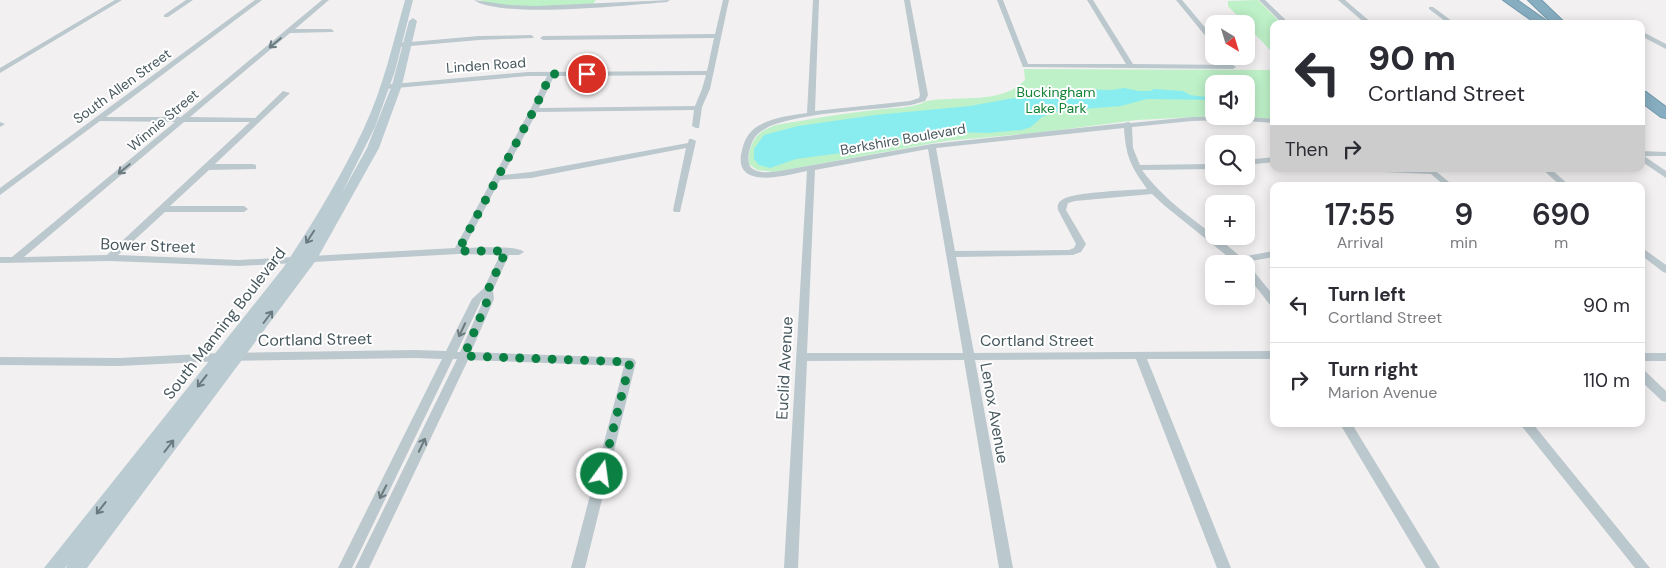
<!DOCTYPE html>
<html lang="en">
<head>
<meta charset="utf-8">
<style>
	:root { --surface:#fff; --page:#f7f7f7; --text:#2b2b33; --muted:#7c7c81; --line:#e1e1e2 }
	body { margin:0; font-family:"DM Sans",sans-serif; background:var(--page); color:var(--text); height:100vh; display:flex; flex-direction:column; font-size:19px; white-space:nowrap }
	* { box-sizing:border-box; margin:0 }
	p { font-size:16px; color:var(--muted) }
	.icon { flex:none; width:28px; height:28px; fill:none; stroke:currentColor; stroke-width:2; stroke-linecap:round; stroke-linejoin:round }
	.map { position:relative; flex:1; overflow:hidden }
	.sheet { position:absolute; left:1270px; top:182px; width:375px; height:245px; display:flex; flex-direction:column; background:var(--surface); border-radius:10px; box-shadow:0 2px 12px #0003 }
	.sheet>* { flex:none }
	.hud { position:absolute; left:1270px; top:20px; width:375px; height:152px; border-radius:10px; box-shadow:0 2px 12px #0003; background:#fff; color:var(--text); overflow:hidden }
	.needle { width:32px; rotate:142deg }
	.buttons { position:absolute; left:1205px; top:15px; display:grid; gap:10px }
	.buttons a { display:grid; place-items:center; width:50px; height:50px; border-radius:10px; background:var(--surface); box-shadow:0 2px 12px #0003; font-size:25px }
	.pin { position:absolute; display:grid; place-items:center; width:42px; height:42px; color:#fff; margin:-21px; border:2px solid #fff; border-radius:50%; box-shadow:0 1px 5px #0007 }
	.me { position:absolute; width:55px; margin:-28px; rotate:14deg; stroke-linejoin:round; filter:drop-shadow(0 0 4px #0008) }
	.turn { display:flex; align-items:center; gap:18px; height:105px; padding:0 15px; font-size:22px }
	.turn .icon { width:65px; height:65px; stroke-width:2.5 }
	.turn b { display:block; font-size:35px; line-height:42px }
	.then { display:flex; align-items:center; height:48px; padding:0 15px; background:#0003; gap:10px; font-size:19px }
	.eta { display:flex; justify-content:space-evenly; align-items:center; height:85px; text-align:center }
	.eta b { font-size:30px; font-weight:600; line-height:35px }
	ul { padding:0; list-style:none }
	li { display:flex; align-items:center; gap:15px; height:75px; padding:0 15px; border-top:1px solid var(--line) }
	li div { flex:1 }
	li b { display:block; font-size:19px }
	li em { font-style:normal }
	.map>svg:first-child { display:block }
	.green { fill:#bef1c8 }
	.water { fill:#89edef }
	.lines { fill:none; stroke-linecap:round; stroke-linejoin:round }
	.highway-casing { stroke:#7299ac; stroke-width:2 }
	.street { fill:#bbc8cd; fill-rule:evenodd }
	.secondary { fill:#bbcbd2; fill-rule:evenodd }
	.highway { fill:#86aec0; fill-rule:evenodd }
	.oneway { stroke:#6a7a7f }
	.oneway2 { stroke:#6a7a81 }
	.route { stroke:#0b8043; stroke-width:9; stroke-dasharray:0 16.2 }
	.labels { text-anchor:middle; stroke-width:4; stroke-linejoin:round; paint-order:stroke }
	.far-street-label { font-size:14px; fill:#47585e; stroke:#fff }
	.far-park-label { font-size:14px; fill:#148437; stroke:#fff }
	.street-label { font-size:16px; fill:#47585e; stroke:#fff }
</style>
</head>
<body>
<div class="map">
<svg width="1666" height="568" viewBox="0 0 1666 568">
	<rect width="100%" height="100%" fill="#f3f0f1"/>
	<!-- green -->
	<path class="green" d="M480 0H596L593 4 586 5C561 5 499 11 480 0Z
		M1258 0 1282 24H1274V54L1228 6V1Z
		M1024 69 1274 70V119L1236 116H1246V84H1214V116L1137 120 1036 133 945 141 774 172 757 170 749 164C747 152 753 137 763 131 773 124 788 123 800 121 827 116 855 112 883 109 895 108 908 108 920 104 923 103 924 102 927 101 957 95 1002 105 1025 80Z"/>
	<!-- water -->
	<path class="water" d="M1124 88 1139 91H1150L1154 89 1183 91 1190 95 1214 98V100L1147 99 1121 106 1059 111 1042 117 1031 127 1022 130 987 133 956 132 853 148 841 153 796 159 770 168 759 165 754 159V149L764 135 798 126 875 115 970 106 1008 99 1039 95 1054 89 1112 90Z"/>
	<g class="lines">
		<!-- highway casing -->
		<g class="highway-casing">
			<path id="highway" d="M1503 0H1517L1551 24H1537Z
				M1528 0H1541L1566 24H1553Z
				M1641 91 1646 92 1666 107V118L1661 117 1641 102Z"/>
		</g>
		<!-- street -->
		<path class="street" d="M115 0H122L0 73V68Z
			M186 0H193L168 17H164V15Z
			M255 0H262L106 117H181L322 0H329L295 29H331L334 31 333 32 290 33 190 117 255 118 283 91 290 93 215 164H253L256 165V169L209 170 170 206H244L248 209 244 212H165L118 255 239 260 455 248 530 110 547 76H528L385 89 381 87 382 85 528 72 707 71 714 38 543 40 540 38 543 36 715 34 723 0H729L710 89 702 107 699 128H696L692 126 694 110 537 112 503 175 531 172 688 143 689 139H692L696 141 680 212H674L673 210 686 148 531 178 500 180 464 248C477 248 516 245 524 252L519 255H509L493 290 494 299 471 352 630 358 634 359 636 362 585 568H571L624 366 468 360 369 568H355L457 359H453L352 568H338L442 359 415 358 221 361 119 366 0 365V357L119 358 221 353 415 350 446 351 472 299 484 288 500 255 458 254 239 266 110 261 0 263V257H12L175 122 100 121 0 195V188ZM706 75 702 89 695 106 539 108 554 76ZM184 122H250L107 255 24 257ZM484 299 460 352H457L481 301Z
			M474 0 509 5 536 6 670 0 667 2C630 5 501 19 474 0Z
			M813 0H819L815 111 910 101 919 98 920 95 904 0H910L928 95 925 101 911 105C866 111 812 111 770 126 765 129 759 132 755 137 750 144 744 164 753 169 760 174 771 172 779 171L932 144 1125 123 1128 122 1131 123 1192 117 1236 116 1274 119V123L1227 120 1192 121 1132 127 1133 148 1140 165 1214 164V169L1142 170C1169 207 1208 228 1241 257L1274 251V257L1246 262 1274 296V306L1270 305 1246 274V264H1237L1165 206 1152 194 1075 201 1068 203 1066 210 1086 244 1081 252 1073 255 956 257 974 353 1274 351V359H1147L1231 568H1217L1136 359 975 360 1013 568H999L964 360 807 361 798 568H784L807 171C788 175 736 190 741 155 743 144 746 135 755 128 769 118 791 115 807 113ZM1124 128C1126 158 1131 166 1147 189 1132 190 1071 192 1062 200 1058 202 1057 206 1058 210L1076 244 1074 248 1069 250 955 251 936 148ZM928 149 963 353H807L815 170Z
			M997 0H1003L1028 64H1126L1087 0H1093L1133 64 1233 65 1236 67 1233 69 1023 67Z
			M1176 0H1182L1214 38V45L1212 44Z
			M1259 0H1265L1290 24H1283Z
			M1338 0H1345L1373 24H1366Z
			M1429 7H1433L1456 24H1449L1429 9Z
			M1641 31 1666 44V49L1641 36Z
			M531 35 534 37 533 38 479 40 399 47 396 45 399 43 479 36Z
			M0 122 5 124 0 127Z
			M1641 151 1666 152V156H1644L1666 171V178L1641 161Z
			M1274 157V162L1246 165V160Z
			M1379 169H1433L1454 186H1445L1431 174 1383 172Z
			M1542 169H1551L1570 186H1561Z
			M1641 247 1666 265V273L1663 272 1641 255Z
			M1641 353H1666V361H1641Z
			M1641 370 1645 371 1666 391V402L1662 401 1641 381Z
			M1340 424H1352L1440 568H1426Z
			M1520 424H1533L1650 568H1635Z"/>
		<!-- secondary -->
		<path class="secondary" d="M405 0H413L395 71 375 127 342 193 367 148 392 85 409 21 413 18 417 21 402 85 379 148 317 259 87 568H66L68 564 65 568H44L283 268C313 223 341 177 364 128 383 88 393 43 405 0Z"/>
		<!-- highway -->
		<use href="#highway" class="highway"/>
	</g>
	<!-- one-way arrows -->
	<defs><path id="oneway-shaft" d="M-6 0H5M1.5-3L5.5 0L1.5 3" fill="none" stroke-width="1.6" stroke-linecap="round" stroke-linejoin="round" transform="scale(1.25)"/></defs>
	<g class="oneway">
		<use href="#oneway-shaft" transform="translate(275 43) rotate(140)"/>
		<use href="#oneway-shaft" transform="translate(124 169) rotate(140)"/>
		<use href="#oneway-shaft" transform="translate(462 330) rotate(115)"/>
		<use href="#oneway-shaft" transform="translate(422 445) rotate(-65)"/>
		<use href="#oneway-shaft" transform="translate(383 492) rotate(117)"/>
	</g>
	<g class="oneway2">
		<use href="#oneway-shaft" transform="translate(310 237) rotate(123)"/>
		<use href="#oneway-shaft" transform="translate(268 317) rotate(-53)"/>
		<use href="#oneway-shaft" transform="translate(202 381) rotate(128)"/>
		<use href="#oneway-shaft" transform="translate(169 446) rotate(-52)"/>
		<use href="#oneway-shaft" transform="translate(101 508) rotate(128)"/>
	</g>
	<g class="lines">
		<!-- route -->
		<path class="route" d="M587 74H551L534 110 458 251H506L488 290V299L464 356 630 362 602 474"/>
	</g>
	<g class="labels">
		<!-- far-street labels -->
		<g class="far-street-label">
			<text transform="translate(486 65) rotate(-4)" y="5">Linden Road</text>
			<text transform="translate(122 86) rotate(-36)" y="5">South Allen Street</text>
			<text transform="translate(163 120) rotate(-40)" y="5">Winnie Street</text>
			<text transform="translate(903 139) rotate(-10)" y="5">Berkshire Boulevard</text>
		</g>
		<!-- far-park labels -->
		<g class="far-park-label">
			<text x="1056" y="97">Buckingham<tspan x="1056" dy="16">Lake Park</tspan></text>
		</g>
		<!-- street labels -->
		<g class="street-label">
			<text transform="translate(148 245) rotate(2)" y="6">Bower Street</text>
			<text transform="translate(224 323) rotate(-52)" y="6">South Manning Boulevard</text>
			<text transform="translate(315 339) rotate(-1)" y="6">Cortland Street</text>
			<text x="1037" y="346">Cortland Street</text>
			<text transform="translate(784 368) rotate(-87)" y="6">Euclid Avenue</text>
			<text transform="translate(995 413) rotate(80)" y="6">Lenox Avenue</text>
		</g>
	</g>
</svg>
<div class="buttons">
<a><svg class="needle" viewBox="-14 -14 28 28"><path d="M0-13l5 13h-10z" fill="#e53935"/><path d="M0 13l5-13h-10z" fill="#7c7c81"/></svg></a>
<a><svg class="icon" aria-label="sound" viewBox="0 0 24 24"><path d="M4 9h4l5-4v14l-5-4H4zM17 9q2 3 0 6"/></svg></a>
<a><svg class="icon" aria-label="search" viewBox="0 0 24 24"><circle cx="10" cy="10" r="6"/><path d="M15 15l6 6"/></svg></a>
<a>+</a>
<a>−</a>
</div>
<div class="pin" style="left:587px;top:74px;background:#d93025"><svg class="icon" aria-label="arrive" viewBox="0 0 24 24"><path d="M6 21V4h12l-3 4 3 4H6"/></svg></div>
<svg class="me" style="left:602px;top:474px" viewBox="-20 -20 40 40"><circle r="17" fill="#0b8043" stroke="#fff" stroke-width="3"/><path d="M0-11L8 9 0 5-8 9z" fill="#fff"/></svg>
<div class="hud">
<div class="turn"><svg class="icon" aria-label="left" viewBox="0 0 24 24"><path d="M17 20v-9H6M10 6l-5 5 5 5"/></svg><div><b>90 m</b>Cortland Street</div></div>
<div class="then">Then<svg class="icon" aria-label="right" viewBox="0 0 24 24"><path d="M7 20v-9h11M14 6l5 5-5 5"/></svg></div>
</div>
<section class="sheet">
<div class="eta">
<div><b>17:55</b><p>Arrival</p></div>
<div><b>9</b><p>min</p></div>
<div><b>690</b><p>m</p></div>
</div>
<ul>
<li><svg class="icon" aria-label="left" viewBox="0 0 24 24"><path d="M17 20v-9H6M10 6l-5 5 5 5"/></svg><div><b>Turn left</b><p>Cortland Street</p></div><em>90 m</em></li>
<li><svg class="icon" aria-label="right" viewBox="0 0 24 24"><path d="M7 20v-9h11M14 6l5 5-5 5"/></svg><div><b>Turn right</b><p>Marion Avenue</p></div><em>110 m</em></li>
</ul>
</section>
</div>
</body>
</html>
